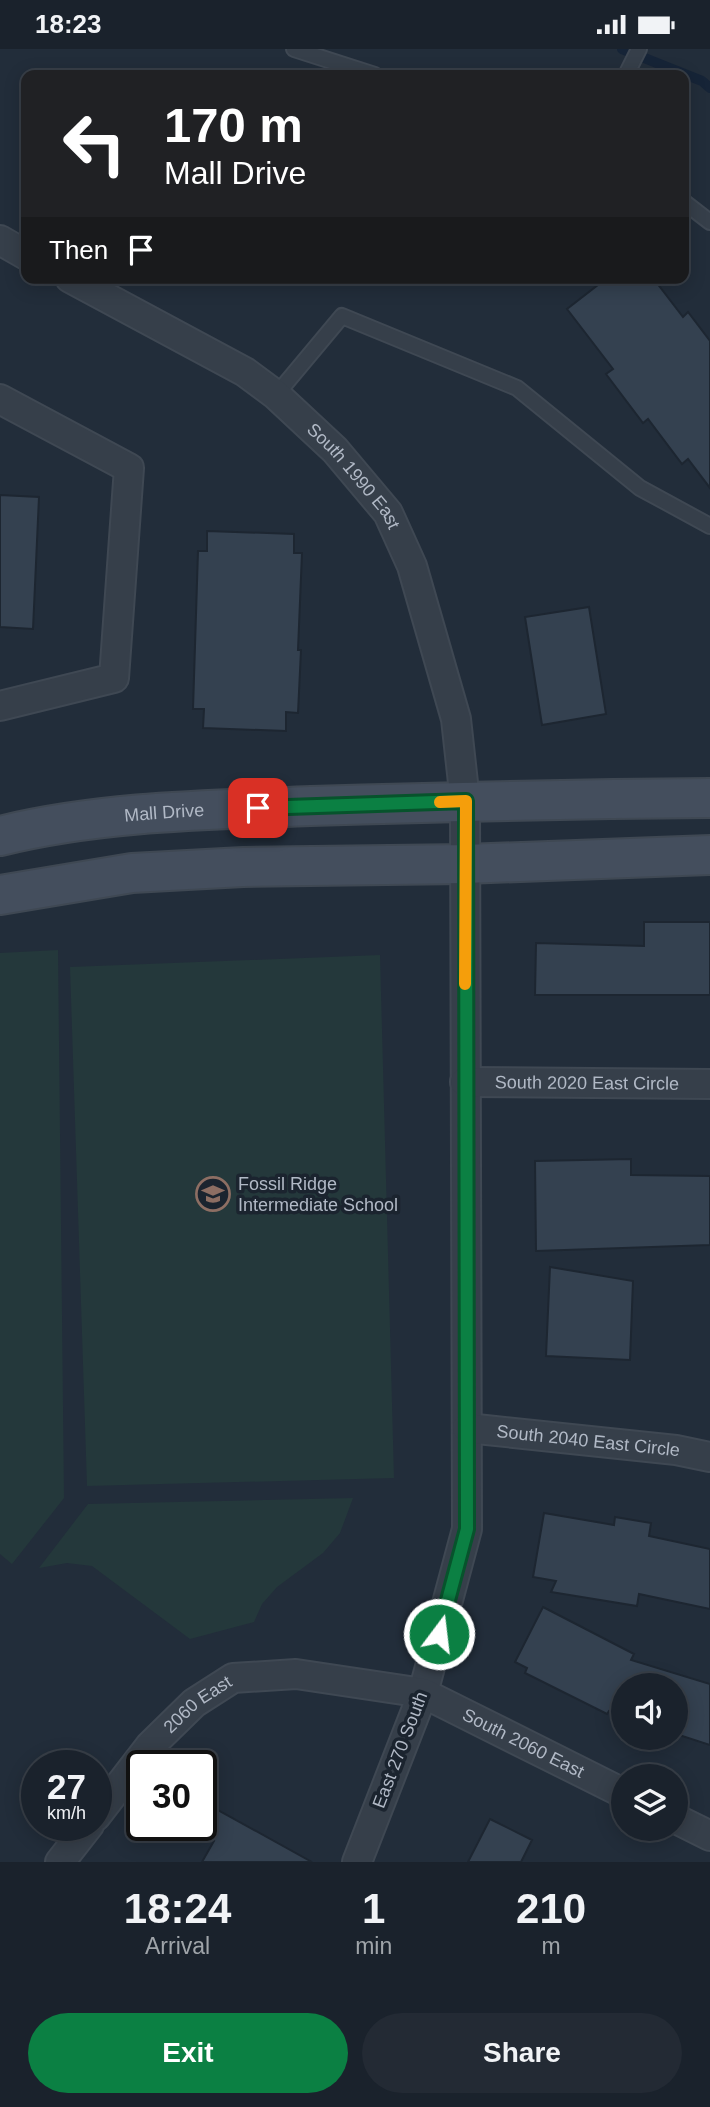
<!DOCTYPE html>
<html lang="en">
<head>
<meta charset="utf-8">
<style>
	:root { --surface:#1a222c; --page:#232a34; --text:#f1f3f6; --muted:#9fa4a9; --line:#383f48; --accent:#0b8043 }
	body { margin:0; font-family:Helvetica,sans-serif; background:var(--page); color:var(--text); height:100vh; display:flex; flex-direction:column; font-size:26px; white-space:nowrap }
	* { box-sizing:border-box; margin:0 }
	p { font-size:23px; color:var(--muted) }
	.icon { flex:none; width:38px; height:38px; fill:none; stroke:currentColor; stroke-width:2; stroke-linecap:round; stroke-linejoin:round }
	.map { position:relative; height:1813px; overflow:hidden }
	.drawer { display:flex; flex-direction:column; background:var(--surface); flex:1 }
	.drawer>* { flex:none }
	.guide { position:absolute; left:21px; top:21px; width:668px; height:214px; border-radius:14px; box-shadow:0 4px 18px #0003,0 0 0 2px var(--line); background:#202124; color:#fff; overflow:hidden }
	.tools { position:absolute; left:611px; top:1624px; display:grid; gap:14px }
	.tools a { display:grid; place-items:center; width:77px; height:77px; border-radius:50%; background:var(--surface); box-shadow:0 4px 18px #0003,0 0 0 2px var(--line); font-size:35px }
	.speed { position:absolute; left:21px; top:1701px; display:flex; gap:14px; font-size:35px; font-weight:700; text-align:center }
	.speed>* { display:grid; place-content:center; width:91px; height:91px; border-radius:50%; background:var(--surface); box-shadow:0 4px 18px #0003,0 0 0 2px var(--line); line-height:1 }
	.speed small { font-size:18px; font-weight:400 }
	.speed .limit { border:4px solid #111; border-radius:10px; background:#fff; color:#111 }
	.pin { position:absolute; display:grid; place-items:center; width:60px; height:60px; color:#fff; margin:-30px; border-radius:14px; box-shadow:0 4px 10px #0006 }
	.me { position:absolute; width:77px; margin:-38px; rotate:15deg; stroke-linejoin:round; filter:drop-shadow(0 0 5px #0008) }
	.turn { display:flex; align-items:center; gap:24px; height:147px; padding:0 28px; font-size:32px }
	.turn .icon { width:91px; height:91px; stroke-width:2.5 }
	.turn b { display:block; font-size:49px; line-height:60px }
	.then { display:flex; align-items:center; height:66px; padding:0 28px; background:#0003; gap:14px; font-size:26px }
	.eta { display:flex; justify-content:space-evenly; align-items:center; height:119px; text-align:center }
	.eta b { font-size:42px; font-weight:800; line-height:49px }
	.action { display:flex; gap:14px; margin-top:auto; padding:14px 28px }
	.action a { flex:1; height:80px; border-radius:42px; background:var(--accent); color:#fff; font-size:28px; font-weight:800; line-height:80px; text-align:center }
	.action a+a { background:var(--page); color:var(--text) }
	.status { display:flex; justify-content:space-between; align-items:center; height:49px; padding:0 35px; background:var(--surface); direction:ltr }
	.status svg { height:19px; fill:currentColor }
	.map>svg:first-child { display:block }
	.green { fill:#24383b }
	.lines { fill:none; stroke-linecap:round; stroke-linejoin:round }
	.stream { stroke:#162437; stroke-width:10 }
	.building { fill:#344150; stroke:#1d2631; stroke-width:2 }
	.service-casing { stroke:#3f4853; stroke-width:18 }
	.minor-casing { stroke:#3f4853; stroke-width:32 }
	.secondary-casing { stroke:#3f4853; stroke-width:42 }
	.service { stroke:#363f4a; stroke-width:14 }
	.minor { stroke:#363f4a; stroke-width:28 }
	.secondary { stroke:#444e5d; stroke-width:38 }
	.route-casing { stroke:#07532c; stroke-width:18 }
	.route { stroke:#0b8043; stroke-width:12 }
	.slow { stroke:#f59e0b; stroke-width:12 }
	.labels { text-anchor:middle; stroke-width:7; stroke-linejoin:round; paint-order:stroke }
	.street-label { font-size:18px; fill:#b1b9c6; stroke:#1b242f }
	.poi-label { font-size:18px; fill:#b1b9c6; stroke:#1b242f; text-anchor:start }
</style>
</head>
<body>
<div class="status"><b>18:23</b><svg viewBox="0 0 49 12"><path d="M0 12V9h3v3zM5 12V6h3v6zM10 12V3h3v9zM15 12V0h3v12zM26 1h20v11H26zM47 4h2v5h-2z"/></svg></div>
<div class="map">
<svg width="710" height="1813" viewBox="0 0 710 1813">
	<rect width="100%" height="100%" fill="#222d3a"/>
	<!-- green -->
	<path class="green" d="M58 901 64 1449 12 1515 0 1505V904Z
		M380 906 394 1429 87 1437 70 918Z
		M353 1449 340 1484 323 1504 277 1538 262 1555 254 1573 190 1590 92 1517 67 1514 39 1519 88 1455Z"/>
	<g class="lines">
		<!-- stream -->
		<path class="stream" d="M622 0 702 32 710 39"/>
	</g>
	<!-- building -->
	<path class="building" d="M607 229H653L683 268 688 263 710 292V439L688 410 682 415 648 370 643 374 606 325 613 320 567 260Z
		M0 446 39 448 33 580 0 578Z
		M207 482 294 485V504H302L298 601H301L298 664 286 663V682L203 679 204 660H193L198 502H207Z
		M589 558 606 665 542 676 525 568Z
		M644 873H710V946H535L536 894 644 897Z
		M631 1110V1126L710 1127V1196L536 1202 535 1112Z
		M550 1218 633 1232 630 1311 546 1307Z
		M544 1464 614 1476 615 1468 651 1474 649 1487 710 1500V1560L639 1545 637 1557 551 1543 556 1532 533 1528Z
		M543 1558 634 1605 631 1611 710 1635V1696L676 1685V1636H623V1669L609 1662 607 1665 525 1624 527 1619 515 1613Z
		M218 1761 312 1813H202L214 1792 204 1787Z
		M490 1770 532 1791 521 1813H468Z"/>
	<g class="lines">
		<!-- service casing -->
		<g class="service-casing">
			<path id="service" d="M294 0 375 26
				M626 26 639 0
				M684 153 710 173
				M276 346 342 267 517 339 640 439 710 477"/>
		</g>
		<!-- minor casing -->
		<g class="minor-casing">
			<g id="minor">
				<path d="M0 191 26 206"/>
				<path id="s1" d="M70 229 245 323 276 346 335 401 388 464 412 517 456 670 465 752 467 1480 423 1644 357 1813"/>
				<path d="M0 350 129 419 114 629 0 657"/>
				<path id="s2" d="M465 1033 710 1035"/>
				<path id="s3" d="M467 1379 676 1401 710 1408"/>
				<path id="s4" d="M96 1767 150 1697 194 1654 233 1629 296 1625 423 1644 623 1744"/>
				<path d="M676 1770 710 1787"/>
				<path d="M60 1813 89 1776"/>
			</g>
		</g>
		<!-- secondary casing -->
		<g class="secondary-casing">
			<g id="secondary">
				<path id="s5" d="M0 787C102 762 207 761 311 757 444 753 577 750 710 749"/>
				<path d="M0 846 132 824 243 818 465 815 710 806"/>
			</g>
		</g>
		<!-- service -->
		<use href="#service" class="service"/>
		<!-- minor -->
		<use href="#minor" class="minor"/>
		<!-- secondary -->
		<use href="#secondary" class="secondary"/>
	</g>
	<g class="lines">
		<!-- route casing -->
		<g class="route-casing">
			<path id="route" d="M258 759 466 752 467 1480 439 1585"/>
		</g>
		<!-- route -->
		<use href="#route" class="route"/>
		<!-- slow -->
		<path class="slow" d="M440 753 466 752 465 935"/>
	</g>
	<!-- icons -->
	<defs>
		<g id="school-ring" transform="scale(1.75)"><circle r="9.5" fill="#1b242f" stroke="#8d6e63" stroke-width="1.5"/><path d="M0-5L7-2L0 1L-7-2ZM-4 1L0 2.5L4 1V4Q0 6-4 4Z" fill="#8d6e63"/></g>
	</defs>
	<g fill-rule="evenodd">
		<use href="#school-ring" x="213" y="1145"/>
	</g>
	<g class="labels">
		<!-- street labels -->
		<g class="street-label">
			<text dy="6" stroke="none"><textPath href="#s1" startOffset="350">South 1990 East</textPath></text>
			<text dy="6" stroke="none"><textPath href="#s5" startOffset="166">Mall Drive</textPath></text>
			<text dy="6" stroke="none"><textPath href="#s2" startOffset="122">South 2020 East Circle</textPath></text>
			<text dy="6" stroke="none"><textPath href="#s3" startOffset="122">South 2040 East Circle</textPath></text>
			<text dy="6" stroke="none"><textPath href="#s4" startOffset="152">2060 East</textPath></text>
			<text dy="6" stroke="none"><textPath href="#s4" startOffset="500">South 2060 East</textPath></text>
			<text transform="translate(400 1701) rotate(-69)" y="6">East 270 South</text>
		</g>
		<!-- poi labels -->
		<g class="poi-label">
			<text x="238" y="1141">Fossil Ridge<tspan x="238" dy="21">Intermediate School</tspan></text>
		</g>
	</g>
</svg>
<div class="tools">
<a><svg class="icon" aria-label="sound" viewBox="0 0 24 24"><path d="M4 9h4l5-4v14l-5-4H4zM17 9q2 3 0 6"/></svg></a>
<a><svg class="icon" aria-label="layers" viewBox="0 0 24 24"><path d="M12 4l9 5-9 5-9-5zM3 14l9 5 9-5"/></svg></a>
</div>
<div class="speed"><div>27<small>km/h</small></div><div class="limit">30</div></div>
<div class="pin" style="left:258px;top:759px;background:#d93025"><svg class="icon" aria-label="arrive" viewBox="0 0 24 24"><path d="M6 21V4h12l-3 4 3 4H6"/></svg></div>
<svg class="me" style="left:439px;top:1585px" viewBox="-20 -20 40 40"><circle r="17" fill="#0b8043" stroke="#fff" stroke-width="3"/><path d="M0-11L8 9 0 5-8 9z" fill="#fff"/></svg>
<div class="guide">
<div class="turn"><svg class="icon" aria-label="left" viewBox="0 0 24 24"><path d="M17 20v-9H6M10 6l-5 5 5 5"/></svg><div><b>170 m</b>Mall Drive</div></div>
<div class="then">Then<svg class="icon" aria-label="arrive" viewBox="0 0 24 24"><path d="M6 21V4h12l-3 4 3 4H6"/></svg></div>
</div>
</div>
<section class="drawer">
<div class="eta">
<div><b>18:24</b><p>Arrival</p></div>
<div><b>1</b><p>min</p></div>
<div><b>210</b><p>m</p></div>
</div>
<div class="action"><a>Exit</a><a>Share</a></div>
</section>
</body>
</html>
